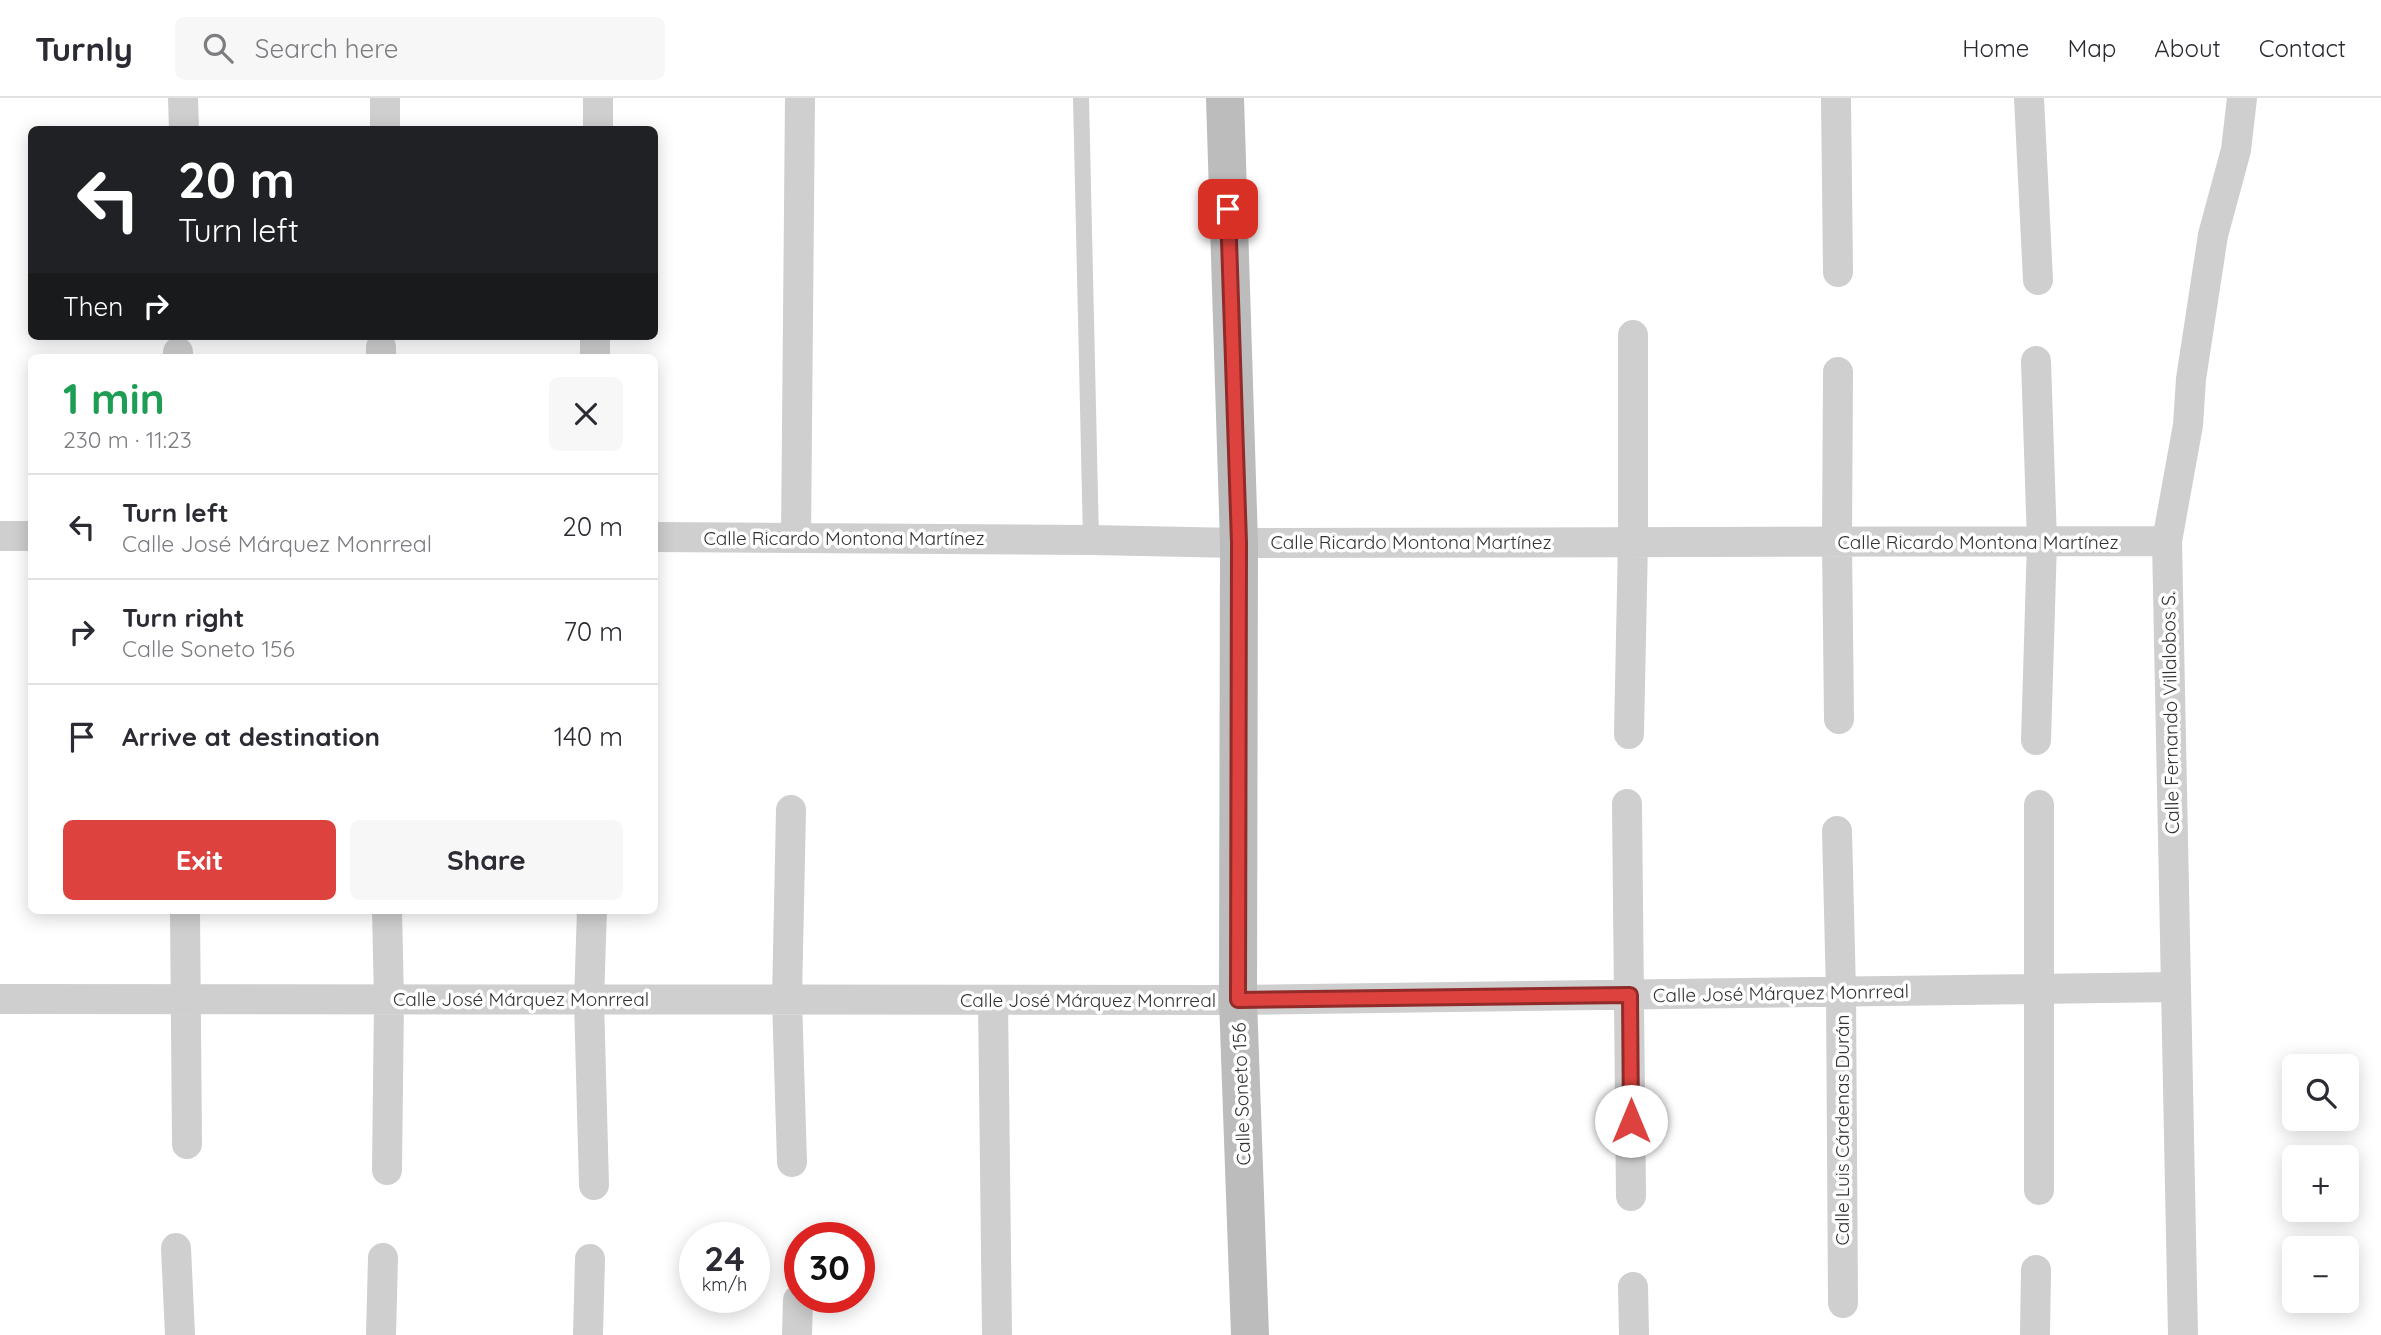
<!DOCTYPE html>
<html lang="en">
<head>
<meta charset="utf-8">
<style>
	:root { --surface:#fff; --page:#f7f7f7; --text:#2b2b33; --muted:#7c7c81; --line:#e1e1e2; --accent:#dd423f }
	body { margin:0; font-family:Quicksand,sans-serif; background:var(--page); color:var(--text); height:100vh; display:flex; flex-direction:column; font-size:26px; white-space:nowrap }
	* { box-sizing:border-box; margin:0 }
	p { font-size:23px; color:var(--muted) }
	.icon { flex:none; width:38px; height:38px; fill:none; stroke:currentColor; stroke-width:2; stroke-linecap:round; stroke-linejoin:round }
	.map { position:relative; flex:1; overflow:hidden }
	.drawer { position:absolute; left:28px; top:256px; width:630px; height:560px; display:flex; flex-direction:column; background:var(--surface); border-radius:10px; box-shadow:0 4px 18px #0003 }
	.drawer>* { flex:none }
	.hud { position:absolute; left:28px; top:28px; width:630px; height:214px; border-radius:10px; box-shadow:0 4px 18px #0003; background:#202124; color:#fff; overflow:hidden }
	.tools { position:absolute; left:2282px; top:956px; display:grid; gap:14px }
	.tools a { display:grid; place-items:center; width:77px; height:77px; border-radius:10px; background:var(--surface); box-shadow:0 4px 18px #0003; font-size:35px }
	.speed { position:absolute; left:679px; top:1124px; display:flex; gap:14px; font-size:35px; font-weight:700; text-align:center }
	.speed>* { display:grid; place-content:center; width:91px; height:91px; border-radius:50%; background:var(--surface); box-shadow:0 4px 18px #0003; line-height:1 }
	.speed small { font-size:18px; font-weight:400 }
	.speed .limit { border:10px solid #d22; background:#fff; color:#111 }
	.pin { position:absolute; display:grid; place-items:center; width:60px; height:60px; color:#fff; margin:-30px; border-radius:14px; box-shadow:0 4px 10px #0006 }
	.me { position:absolute; width:77px; margin:-38px; rotate:0deg; stroke-linejoin:round; filter:drop-shadow(0 0 5px #0008) }
	.turn { display:flex; align-items:center; gap:24px; height:147px; padding:0 35px; font-size:32px }
	.turn .icon { width:91px; height:91px; stroke-width:2.5 }
	.turn b { display:block; font-size:49px; line-height:60px }
	.then { display:flex; align-items:center; height:66px; padding:0 35px; background:#0003; gap:14px; font-size:26px }
	.round { display:grid; place-items:center; flex:none; width:74px; height:74px; border-radius:10px; background:var(--page) }
	.summary { display:flex; align-items:center; justify-content:space-between; height:119px; padding:0 35px }
	h1 { font-size:42px; font-weight:800; line-height:52px; color:#1e9e55 }
	.action { display:flex; gap:14px; margin-top:auto; padding:14px 35px }
	.action a { flex:1; height:80px; border-radius:10px; background:var(--accent); color:#fff; font-size:28px; font-weight:800; line-height:80px; text-align:center }
	.action a+a { background:var(--page); color:var(--text) }
	ul { padding:0; list-style:none }
	li { display:flex; align-items:center; gap:21px; height:105px; padding:0 35px; border-top:2px solid var(--line) }
	li div { flex:1 }
	li b { display:block; font-size:26px }
	li em { font-style:normal }
	header { display:flex; align-items:center; gap:42px; box-sizing:border-box; height:98px; padding:0 35px; background:var(--surface); border-bottom:2px solid var(--line) }
	header strong { font-size:33px }
	nav { display:flex; gap:38px; margin-inline-start:auto; font-size:24px }
	.search { width:490px; height:63px; background:var(--page); display:flex; align-items:center; gap:18px; box-sizing:border-box; padding:0 24px; border-radius:10px; color:var(--muted); font-size:26px }
	.map>svg:first-child { display:block }
	.lines { fill:none; stroke-linecap:round; stroke-linejoin:round }
	.lane { stroke:#cfcfcf; stroke-width:16 }
	.street { stroke:#cfcfcf; stroke-width:30 }
	.secondary { stroke:#bcbcbc; stroke-width:38 }
	.route-casing { stroke:#902b29; stroke-width:18 }
	.route { stroke:#dd423f; stroke-width:12 }
	.labels { text-anchor:middle; stroke-width:7; stroke-linejoin:round; paint-order:stroke }
	.street-label { font-size:19px; fill:#323232; stroke:#fff }
</style>
</head>
<body>
<header>
<strong>Turnly</strong>
<div class="search"><svg class="icon" aria-label="search" viewBox="0 0 24 24"><circle cx="10" cy="10" r="6"/><path d="M15 15l6 6"/></svg>Search here</div>
<nav><a>Home</a><a>Map</a><a>About</a><a>Contact</a></nav>
</header>
<div class="map">
<svg width="2381" height="1237" viewBox="0 0 2381 1237">
	<rect width="100%" height="100%" fill="#fff"/>
	<g class="lines">
		<!-- lane -->
		<path class="lane" d="M1081 0 1091 442"/>
		<!-- street -->
		<path class="street" d="M183 0 184 32
			M1836 0 1838 174
			M2029 0 2038 182
			M385 32V0
			M598 32V0
			M381 249V259
			M178 254V259
			M595 259V238
			M1838 274 1837 444 1839 621
			M0 438H32
			M654 439 1091 442 1239 445 2167 443
			M796 440 800 0
			M1629 636 1633 443V237
			M2036 642 2042 444 2036 263
			M1627 706 1631 1098
			M2039 707V1092
			M791 712 787 901 792 1064
			M1837 733 1841 894 1843 1205
			M185 812 187 1046
			M592 812 589 902 594 1087
			M0 901 1238 902 2176 889
			M993 902 997 1237
			M387 1072 389 902 387 812
			M176 1150 180 1237
			M1633 1189 1634 1237
			M381 1237 383 1160
			M588 1237 590 1161
			M797 1237 798 1202
			M2035 1237 2036 1172
			M2183 1237 2167 443 2188 327 2191 281 2213 137 2236 52 2242 0"/>
		<!-- secondary -->
		<path class="secondary" d="M1225 0 1239 445 1238 902 1250 1237"/>
	</g>
	<g class="lines">
		<!-- route casing -->
		<g class="route-casing">
			<path id="route" d="M1228 111 1239 445 1238 902 1630 897 1631 1023"/>
		</g>
		<!-- route -->
		<use href="#route" class="route"/>
	</g>
	<g class="labels">
		<!-- street labels -->
		<g class="street-label">
			<text x="844" y="447">Calle Ricardo Montona Martínez</text>
			<text x="1411" y="451">Calle Ricardo Montona Martínez</text>
			<text x="1978" y="451">Calle Ricardo Montona Martínez</text>
			<text transform="translate(2170 615) rotate(-91)" y="7">Calle Fernando Villalobos S.</text>
			<text transform="translate(1781 895) rotate(-1)" y="7">Calle José Márquez Monrreal</text>
			<text x="521" y="908">Calle José Márquez Monrreal</text>
			<text x="1088" y="909">Calle José Márquez Monrreal</text>
			<text transform="translate(1241 996) rotate(-92)" y="7">Calle Soneto 156</text>
			<text transform="translate(1842 1032) rotate(-90)" y="7">Calle Luis Cárdenas Durán</text>
		</g>
	</g>
</svg>
<div class="tools">
<a><svg class="icon" aria-label="search" viewBox="0 0 24 24"><circle cx="10" cy="10" r="6"/><path d="M15 15l6 6"/></svg></a>
<a>+</a>
<a>−</a>
</div>
<div class="speed"><div>24<small>km/h</small></div><div class="limit">30</div></div>
<div class="pin" style="left:1228px;top:111px;background:#d93025"><svg class="icon" aria-label="arrive" viewBox="0 0 24 24"><path d="M6 21V4h12l-3 4 3 4H6"/></svg></div>
<svg class="me" style="left:1631px;top:1023px" viewBox="-20 -20 40 40"><circle r="19" fill="#fff"/><path d="M0-13L10 11 0 6-10 11z" fill="#dd423f"/></svg>
<div class="hud">
<div class="turn"><svg class="icon" aria-label="left" viewBox="0 0 24 24"><path d="M17 20v-9H6M10 6l-5 5 5 5"/></svg><div><b>20 m</b>Turn left</div></div>
<div class="then">Then<svg class="icon" aria-label="right" viewBox="0 0 24 24"><path d="M7 20v-9h11M14 6l5 5-5 5"/></svg></div>
</div>
<section class="drawer">
<div class="summary"><div><h1>1 min</h1><p>230 m · 11:23</p></div><a class="round"><svg class="icon" aria-label="close" viewBox="0 0 24 24"><path d="M6 6l12 12M18 6L6 18"/></svg></a></div>
<ul>
<li><svg class="icon" aria-label="left" viewBox="0 0 24 24"><path d="M17 20v-9H6M10 6l-5 5 5 5"/></svg><div><b>Turn left</b><p>Calle José Márquez Monrreal</p></div><em>20 m</em></li>
<li><svg class="icon" aria-label="right" viewBox="0 0 24 24"><path d="M7 20v-9h11M14 6l5 5-5 5"/></svg><div><b>Turn right</b><p>Calle Soneto 156</p></div><em>70 m</em></li>
<li><svg class="icon" aria-label="arrive" viewBox="0 0 24 24"><path d="M6 21V4h12l-3 4 3 4H6"/></svg><div><b>Arrive at destination</b></div><em>140 m</em></li>
</ul>
<div class="action"><a>Exit</a><a>Share</a></div>
</section>
</div>
</body>
</html>
